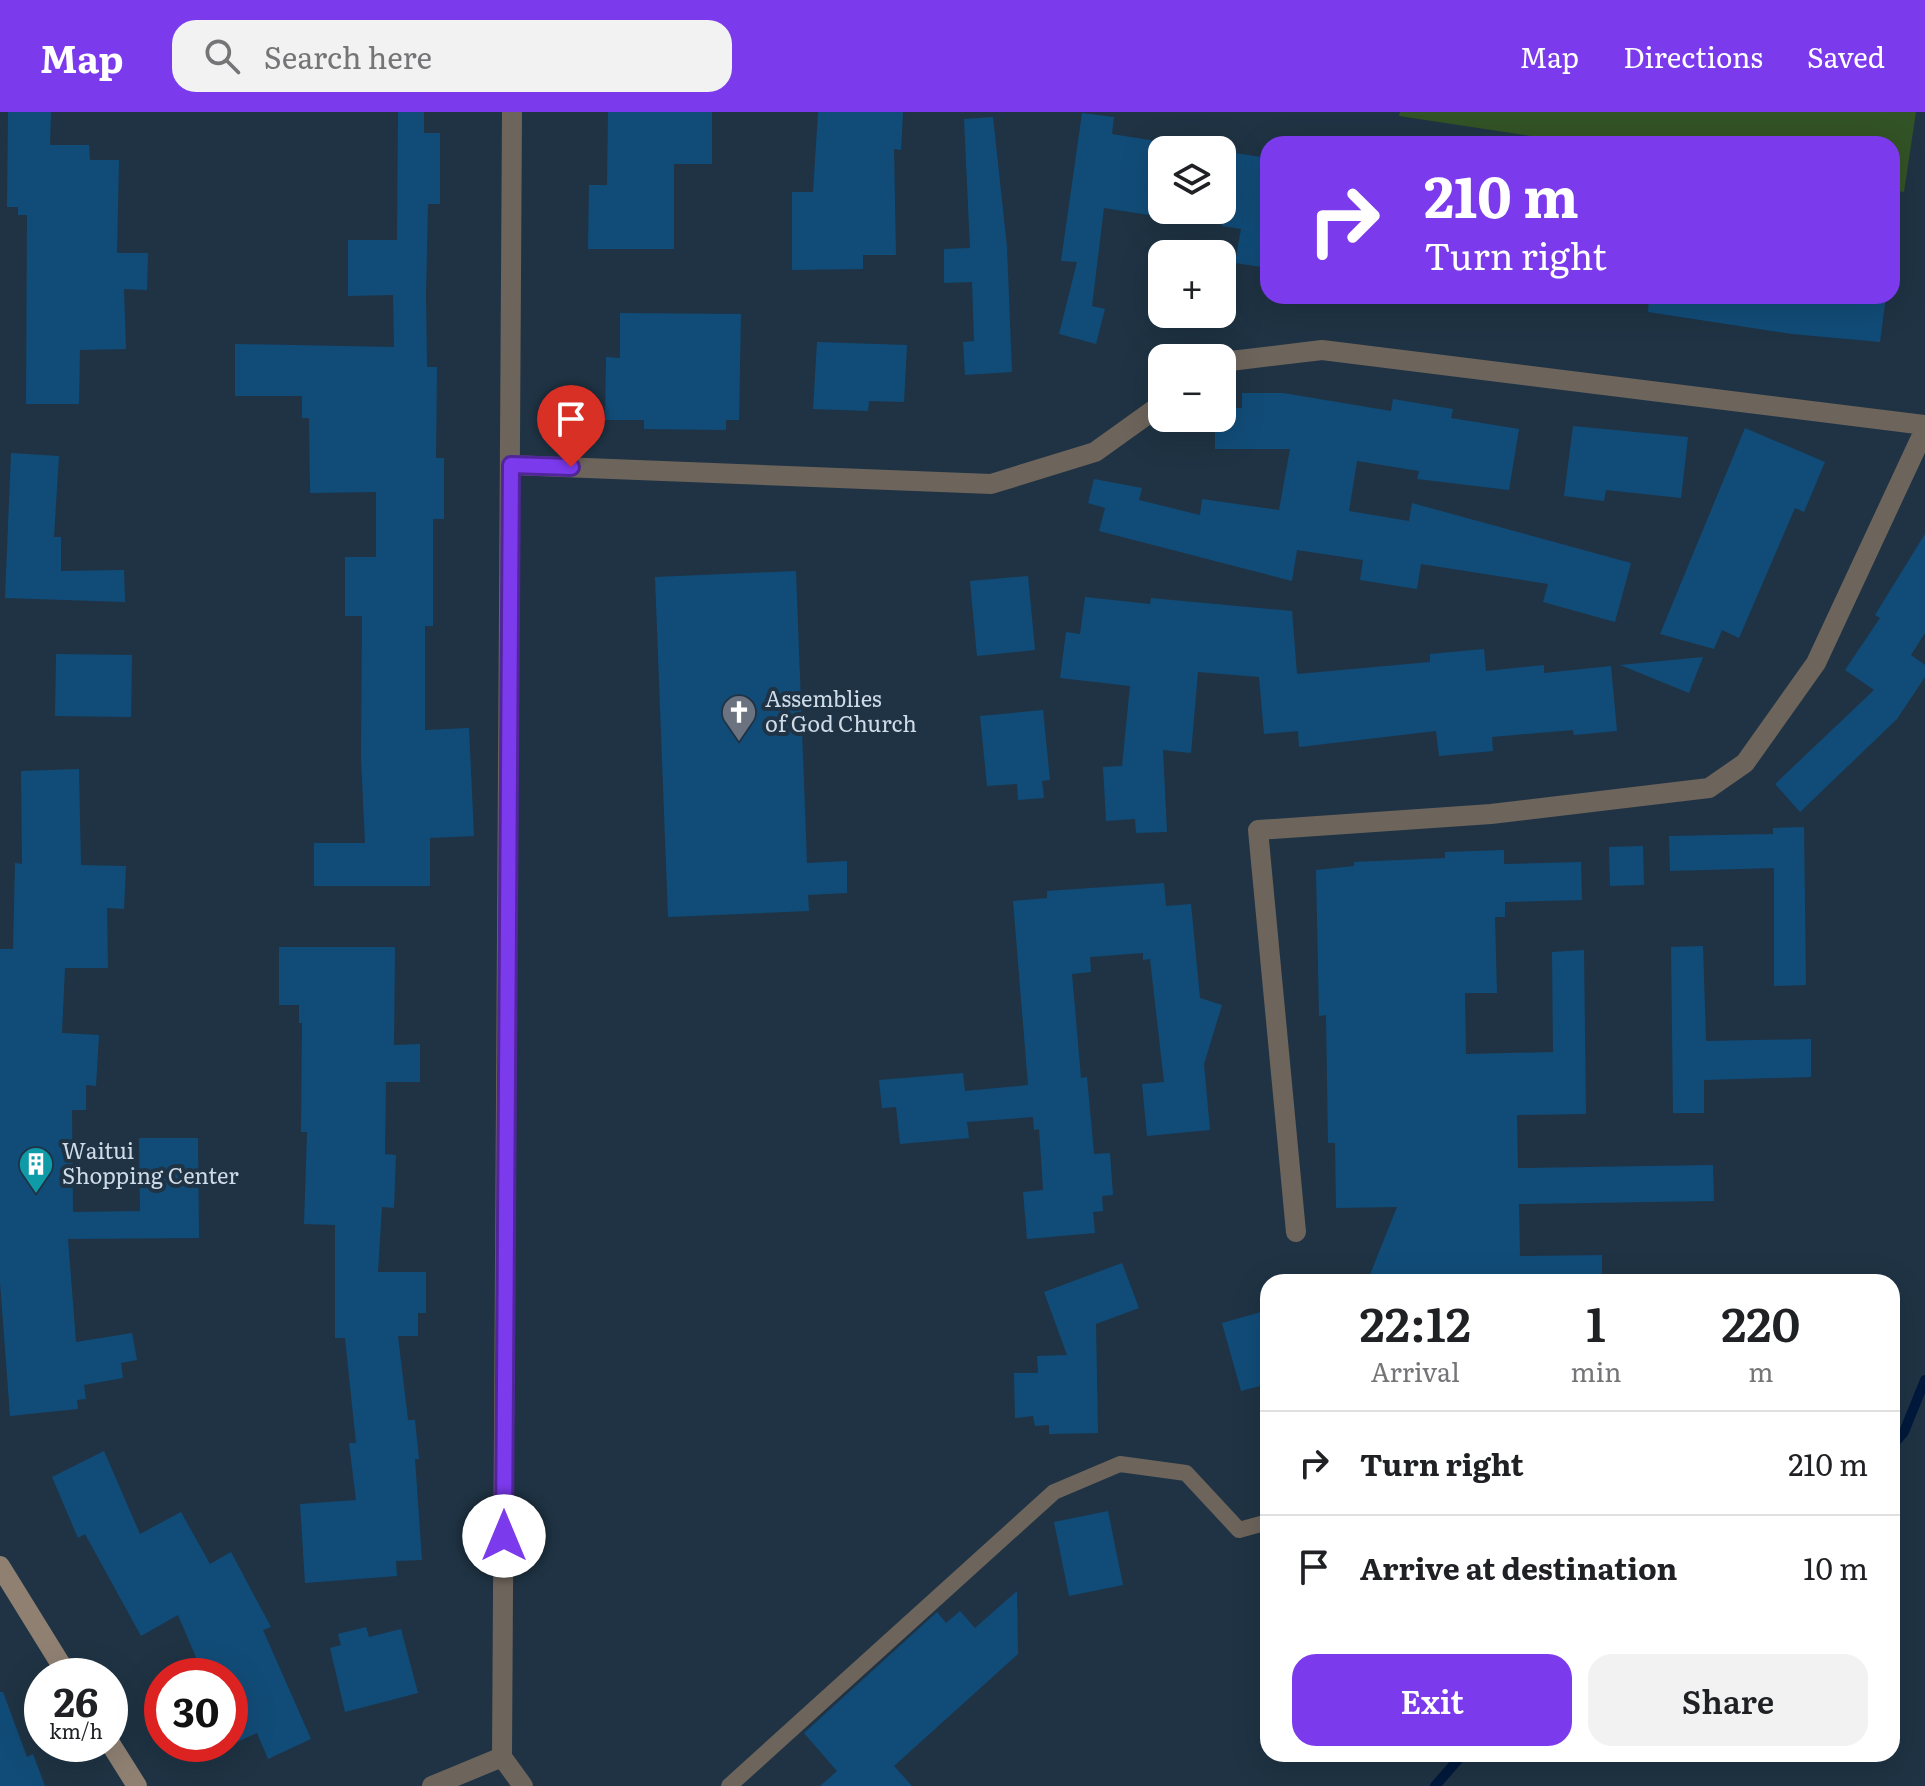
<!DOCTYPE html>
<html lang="en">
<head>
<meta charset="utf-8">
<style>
	:root { --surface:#fff; --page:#f2f2f2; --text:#202124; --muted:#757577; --line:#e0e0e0; --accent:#7c3aed }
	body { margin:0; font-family:Literata,serif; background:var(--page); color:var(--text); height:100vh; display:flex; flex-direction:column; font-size:30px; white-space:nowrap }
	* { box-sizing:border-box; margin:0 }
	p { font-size:26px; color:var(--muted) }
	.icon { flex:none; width:44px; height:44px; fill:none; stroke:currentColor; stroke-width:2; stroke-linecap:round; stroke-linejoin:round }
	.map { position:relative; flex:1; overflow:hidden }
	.details { position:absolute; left:1260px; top:1162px; width:640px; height:488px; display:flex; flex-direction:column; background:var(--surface); border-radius:24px; box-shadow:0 8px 32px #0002 }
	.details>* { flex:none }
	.banner { position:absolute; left:1260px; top:24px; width:640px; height:168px; border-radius:24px; box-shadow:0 8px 32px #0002; background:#7c3aed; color:#fff; overflow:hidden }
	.tools { position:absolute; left:1148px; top:24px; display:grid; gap:16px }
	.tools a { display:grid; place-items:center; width:88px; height:88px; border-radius:16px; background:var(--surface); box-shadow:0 8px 32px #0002; font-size:40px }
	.speed { position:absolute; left:24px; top:1546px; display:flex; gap:16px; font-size:40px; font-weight:700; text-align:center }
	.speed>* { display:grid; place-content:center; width:104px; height:104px; border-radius:50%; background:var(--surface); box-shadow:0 8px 32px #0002; line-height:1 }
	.speed small { font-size:20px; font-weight:400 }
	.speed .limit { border:12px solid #d22; background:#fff; color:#111 }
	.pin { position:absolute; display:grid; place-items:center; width:68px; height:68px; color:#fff; margin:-82px -34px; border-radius:50% 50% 50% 0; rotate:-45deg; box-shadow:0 0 8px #0007 }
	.pin .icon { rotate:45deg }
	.me { position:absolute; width:88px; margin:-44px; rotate:0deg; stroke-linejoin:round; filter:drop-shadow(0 0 6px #0008) }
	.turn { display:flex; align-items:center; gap:28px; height:168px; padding:0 32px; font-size:36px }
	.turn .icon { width:104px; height:104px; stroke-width:2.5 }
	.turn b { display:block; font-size:56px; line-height:68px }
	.eta { display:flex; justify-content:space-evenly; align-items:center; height:136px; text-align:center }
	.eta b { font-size:48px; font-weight:600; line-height:56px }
	.button { display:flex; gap:16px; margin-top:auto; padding:16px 32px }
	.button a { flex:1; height:92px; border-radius:24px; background:var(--accent); color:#fff; font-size:32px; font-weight:600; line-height:92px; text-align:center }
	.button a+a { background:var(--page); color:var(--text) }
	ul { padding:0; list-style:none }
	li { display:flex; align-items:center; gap:24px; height:104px; padding:0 32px; border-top:2px solid var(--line) }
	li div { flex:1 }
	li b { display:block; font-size:30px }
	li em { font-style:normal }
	header { display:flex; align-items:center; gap:48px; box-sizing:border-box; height:112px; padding:0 40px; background:var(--accent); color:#fff }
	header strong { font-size:38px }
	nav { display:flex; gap:44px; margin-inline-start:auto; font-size:28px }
	.search { width:560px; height:72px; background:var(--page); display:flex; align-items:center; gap:20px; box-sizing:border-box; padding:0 28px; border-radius:24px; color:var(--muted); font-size:30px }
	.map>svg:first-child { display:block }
	.green { fill:#325325 }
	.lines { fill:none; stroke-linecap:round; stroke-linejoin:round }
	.stream { stroke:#00193c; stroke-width:10 }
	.building { fill:#114c78 }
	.lane { stroke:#6d645b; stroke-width:16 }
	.street { stroke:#6d645b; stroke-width:20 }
	.secondary { stroke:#8f8072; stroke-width:20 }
	.route-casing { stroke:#51269a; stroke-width:20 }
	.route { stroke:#7c3aed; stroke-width:14 }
	.labels { text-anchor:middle; stroke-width:8; stroke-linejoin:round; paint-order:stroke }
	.poi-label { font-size:22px; fill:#cfdbe7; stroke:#1f3344; text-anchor:start }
</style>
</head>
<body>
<header>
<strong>Map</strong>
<div class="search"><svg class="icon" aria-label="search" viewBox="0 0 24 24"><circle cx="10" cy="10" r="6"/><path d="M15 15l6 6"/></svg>Search here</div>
<nav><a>Map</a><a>Directions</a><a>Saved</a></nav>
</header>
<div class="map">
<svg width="1925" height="1674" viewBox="0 0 1925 1674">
	<rect width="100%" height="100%" fill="#1f3344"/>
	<!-- green -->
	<path class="green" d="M1400 0H1916L1904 80 1892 78V32H1584L1399 4Z"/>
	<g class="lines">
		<!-- stream -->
		<path class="stream" d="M1892 1334 1904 1320 1925 1268
			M1435 1674 1463 1642"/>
	</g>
	<!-- building -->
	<path class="building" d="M8 0H51L50 33H89L90 48H119L117 141H148L147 178 124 177 126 237 80 238 79 292H26L27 103H18V95H7Z
		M398 0H424V21H440V92H428L426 183 427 255H437L436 346H444V407H433V514H425V618L469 616 474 724 430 726V774H314V731H365L361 646 362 504H345V445H376V380L310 381 309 306H302V284H235V232L394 235 393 183 348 184V128H397Z
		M608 0H712V52H674V137H588L589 73H607Z
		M818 0H903L901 38 894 37 896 143H863V157L792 158V80H813Z
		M1082 1 1114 5 1112 22 1162 30V105L1104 96 1092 194 1105 197 1096 232 1059 222 1077 150 1061 149Z
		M993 5 1007 135 1012 260 965 263 963 230 974 229 972 170 944 171V137L970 136 964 7Z
		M1222 39 1268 46V156L1235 151 1241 117 1222 114Z
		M1649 184H1886L1880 230 1792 222 1648 200Z
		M620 201 741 202 739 308H726V318L644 317V308H605L606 245 620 246Z
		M817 230 907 233 904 290 869 289 868 299 813 297Z
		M1242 281H1283L1391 299 1393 287 1453 297 1451 306 1519 317 1509 378 1417 367 1419 359 1357 349 1349 399 1409 409 1412 391 1631 451 1615 510 1543 490 1548 472 1421 452 1417 477 1360 468 1363 448 1297 438 1292 469 1099 419 1105 396 1088 391 1094 367 1142 376 1139 388 1200 403 1202 387 1279 398 1290 337H1215V306H1222V296H1242Z
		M1573 314 1688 325 1681 386 1606 378 1604 389 1564 384Z
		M1745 316 1825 350 1804 400 1795 396 1739 526 1722 518 1714 537 1660 522Z
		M11 341 59 344 54 425H61V459L124 458 125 490 5 486Z
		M1925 422V521L1911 543 1925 553V565L1897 607 1800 700 1775 672 1874 578 1845 558 1880 506 1875 503Z
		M796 459 807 751 847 749V781L808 783 809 799 668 805 655 465Z
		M1028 464 1035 538 977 544 970 469Z
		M1085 485 1150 492 1151 486 1292 499 1297 562 1430 550V542L1484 537 1486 559 1544 553V561L1611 554 1617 619 1574 623 1573 618 1492 625 1493 639 1439 644 1436 619 1299 635 1298 619 1264 622 1259 565 1198 560 1191 641 1163 638 1167 720 1136 721 1135 707 1106 709 1103 655 1122 654 1130 574 1060 566 1066 520 1080 522Z
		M56 542 132 543 131 605 55 604Z
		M1703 545 1689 581 1620 553Z
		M1043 598 1050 668 1042 669 1044 686 1018 688 1017 672 987 674 980 604Z
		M79 657 81 753 126 754 124 797 107 796 108 856H65L62 921 99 923 96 974 86 973V998H72L73 1100 140 1099 139 1026H198L199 1126 68 1127 76 1230 132 1221 137 1248 121 1251 123 1266 84 1273 86 1287 77 1288 78 1297 10 1304 0 1170V837H13L15 751 22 752 21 659Z
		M1804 715 1806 873 1774 874V756L1670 759 1669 724 1773 722V716Z
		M1643 734 1644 773 1610 774 1609 735Z
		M1504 738V752L1581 750 1582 788 1505 790V805H1495L1497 881H1465L1466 942 1553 940 1552 840 1584 838 1586 1002 1517 1003 1518 1056 1713 1053 1714 1089 1519 1092 1520 1144 1602 1143V1170H1367L1397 1095 1336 1096 1335 1031H1328L1326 903 1319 904 1316 758 1354 754V750L1445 746V740Z
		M1164 771 1166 794 1191 792 1200 886 1222 893 1204 952 1210 1018 1147 1024 1142 972 1164 970 1150 847 1143 848V841L1090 845 1091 860 1072 862 1081 966 1087 965 1094 1042 1110 1041 1113 1083 1102 1084 1103 1099 1093 1100 1095 1121 1027 1127 1023 1080 1043 1078 1039 1017 1034 1018 1033 1005 967 1010 969 1026 900 1032 896 995 882 996 879 968 963 961 965 979 1028 973 1013 789 1047 786V779Z
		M1703 834 1706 929 1811 927V965L1704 968V1001H1673L1671 835Z
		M279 835H395L394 933 420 932V970H386L385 1042 396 1043 394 1096 382 1095 378 1160H426V1201H418V1224H398L408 1308H415L419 1347H415L422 1448 396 1449 397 1464 305 1471 300 1392 356 1388 349 1331H356L345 1226H335V1113L304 1112 307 1020H301L302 911H299V893H279Z
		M1122 1151 1139 1196 1096 1212 1098 1321 1049 1322V1313L1035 1314 1033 1304 1015 1306 1014 1261H1038L1037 1244 1067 1243 1044 1180Z
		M1268 1198V1272L1241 1279 1222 1211Z
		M104 1339 140 1422 181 1400 210 1452 231 1440 271 1515 263 1518 311 1627 268 1647 257 1621 230 1633V1564H204L178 1503 141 1524 85 1422 78 1426 52 1365Z
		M1108 1399 1123 1473 1069 1484 1054 1410Z
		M1017 1479 1018 1542 894 1654 912 1674H820L837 1659 804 1621 937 1500 946 1511 960 1499 975 1516Z
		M366 1515 369 1525 401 1517 418 1581 345 1600 330 1536 341 1533 338 1522Z
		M0 1580H3L27 1645 33 1642 45 1674H0Z"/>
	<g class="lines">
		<!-- lane -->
		<path class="lane" d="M729 1674 1054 1380 1120 1352 1186 1361 1239 1418 1268 1410"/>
		<!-- street -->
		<path class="street" d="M512 0 502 1645 523 1674
			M1222 250 1322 238 1925 313
			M511 353 991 372 1095 340 1162 292
			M1296 1120 1258 718 1491 702 1709 676 1745 651 1816 551 1925 317
			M432 1674 502 1645"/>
		<!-- secondary -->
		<path class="secondary" d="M0 1454 68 1564
			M110 1631 137 1674"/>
	</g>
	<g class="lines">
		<!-- route casing -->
		<g class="route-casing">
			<path id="route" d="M504 1424 511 353 571 355"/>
		</g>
		<!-- route -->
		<use href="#route" class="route"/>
	</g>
	<!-- icons -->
	<defs>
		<g id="church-pin" transform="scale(1.8)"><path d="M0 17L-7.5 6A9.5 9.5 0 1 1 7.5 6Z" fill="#6b7280" stroke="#1f3344"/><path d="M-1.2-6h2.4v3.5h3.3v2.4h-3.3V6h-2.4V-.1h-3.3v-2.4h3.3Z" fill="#fff"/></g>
		<g id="building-pin" transform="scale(1.8)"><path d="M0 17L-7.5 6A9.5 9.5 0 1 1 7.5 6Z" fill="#0f9aa8" stroke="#1f3344"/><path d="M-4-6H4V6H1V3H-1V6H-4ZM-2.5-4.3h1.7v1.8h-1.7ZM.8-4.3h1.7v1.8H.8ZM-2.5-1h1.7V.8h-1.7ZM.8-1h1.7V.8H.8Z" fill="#fff"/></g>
	</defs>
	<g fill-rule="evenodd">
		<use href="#church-pin" x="739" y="600"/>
		<use href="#building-pin" x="36" y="1052"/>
	</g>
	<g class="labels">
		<!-- poi labels -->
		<g class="poi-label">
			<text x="765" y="595">Assemblies<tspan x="765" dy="25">of God Church</tspan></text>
			<text x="62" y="1047">Waitui<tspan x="62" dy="25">Shopping Center</tspan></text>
		</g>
	</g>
</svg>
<div class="tools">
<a><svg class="icon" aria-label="layers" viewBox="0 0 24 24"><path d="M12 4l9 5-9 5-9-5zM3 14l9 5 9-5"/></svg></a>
<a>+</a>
<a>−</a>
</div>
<div class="speed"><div>26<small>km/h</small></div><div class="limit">30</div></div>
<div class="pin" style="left:571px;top:355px;background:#d93025"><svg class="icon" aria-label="arrive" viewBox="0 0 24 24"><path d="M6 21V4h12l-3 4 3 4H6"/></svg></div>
<svg class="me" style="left:504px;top:1424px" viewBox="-20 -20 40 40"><circle r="19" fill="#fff"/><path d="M0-13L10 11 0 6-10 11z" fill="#7c3aed"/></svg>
<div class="banner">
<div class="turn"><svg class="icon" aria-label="right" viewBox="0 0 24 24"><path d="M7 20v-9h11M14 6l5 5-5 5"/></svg><div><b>210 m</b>Turn right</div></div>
</div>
<section class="details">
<div class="eta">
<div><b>22:12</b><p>Arrival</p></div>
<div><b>1</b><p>min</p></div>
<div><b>220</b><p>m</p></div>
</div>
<ul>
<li><svg class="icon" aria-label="right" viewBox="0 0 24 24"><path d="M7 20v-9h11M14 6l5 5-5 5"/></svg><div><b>Turn right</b></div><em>210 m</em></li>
<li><svg class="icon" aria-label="arrive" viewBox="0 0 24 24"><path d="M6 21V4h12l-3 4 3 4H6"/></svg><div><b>Arrive at destination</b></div><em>10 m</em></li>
</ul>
<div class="button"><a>Exit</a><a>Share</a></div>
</section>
</div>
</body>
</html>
